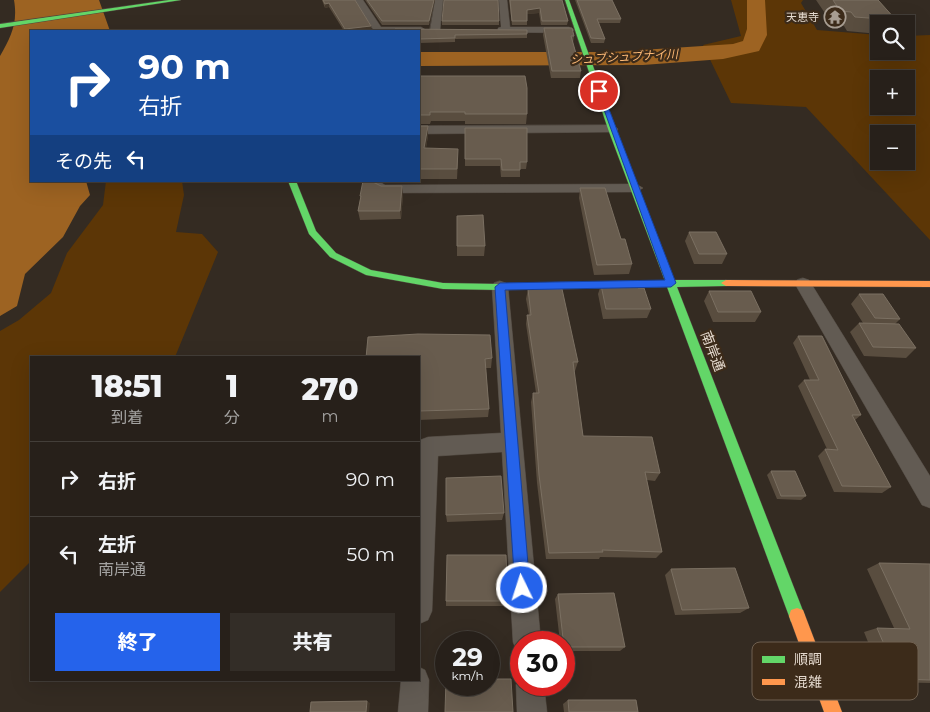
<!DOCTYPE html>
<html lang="ja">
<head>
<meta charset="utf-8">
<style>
	:root { --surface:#27201a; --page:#332d27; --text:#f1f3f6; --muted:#a4a3a2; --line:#433e39; --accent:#2563eb }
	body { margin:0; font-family:Montserrat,"Noto Sans JP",sans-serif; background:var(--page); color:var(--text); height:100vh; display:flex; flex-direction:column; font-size:19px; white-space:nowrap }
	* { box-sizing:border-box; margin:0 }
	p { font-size:16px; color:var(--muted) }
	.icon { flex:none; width:28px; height:28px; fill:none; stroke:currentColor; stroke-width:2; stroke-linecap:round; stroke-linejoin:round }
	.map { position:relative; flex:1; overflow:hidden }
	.panel { position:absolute; left:30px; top:356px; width:390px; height:325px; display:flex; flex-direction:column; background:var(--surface); border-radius:0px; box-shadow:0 5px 20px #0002,0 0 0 1px var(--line) }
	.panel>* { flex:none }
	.hud { position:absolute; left:30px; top:30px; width:390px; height:152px; border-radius:0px; box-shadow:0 5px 20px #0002,0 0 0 1px var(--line); background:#1a4fa0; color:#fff; overflow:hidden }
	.buttons { position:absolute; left:870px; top:15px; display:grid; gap:10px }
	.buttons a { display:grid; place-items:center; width:45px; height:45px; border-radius:0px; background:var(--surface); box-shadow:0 5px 20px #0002,0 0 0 1px var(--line); font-size:25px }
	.speed { position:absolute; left:435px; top:631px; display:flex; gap:10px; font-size:25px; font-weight:700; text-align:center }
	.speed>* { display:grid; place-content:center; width:65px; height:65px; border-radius:50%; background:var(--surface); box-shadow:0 5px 20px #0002,0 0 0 1px var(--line); line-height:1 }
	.speed small { font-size:12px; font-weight:400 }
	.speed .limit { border:8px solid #d22; background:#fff; color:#111 }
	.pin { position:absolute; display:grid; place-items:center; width:42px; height:42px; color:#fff; margin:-21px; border:2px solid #fff; border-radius:50%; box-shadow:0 1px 5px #0007 }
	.me { position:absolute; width:55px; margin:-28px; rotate:356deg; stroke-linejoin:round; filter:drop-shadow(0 0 4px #0008) }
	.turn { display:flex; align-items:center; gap:18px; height:105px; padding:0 25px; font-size:22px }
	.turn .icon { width:65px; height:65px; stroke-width:2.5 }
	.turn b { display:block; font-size:35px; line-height:42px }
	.then { display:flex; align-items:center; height:48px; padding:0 25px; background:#0003; gap:10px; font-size:19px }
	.eta { display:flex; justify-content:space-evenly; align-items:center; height:85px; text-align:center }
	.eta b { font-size:30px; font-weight:800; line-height:35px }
	.button { display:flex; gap:10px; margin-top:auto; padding:10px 25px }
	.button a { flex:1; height:58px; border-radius:0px; background:var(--accent); color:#fff; font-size:20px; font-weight:800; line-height:58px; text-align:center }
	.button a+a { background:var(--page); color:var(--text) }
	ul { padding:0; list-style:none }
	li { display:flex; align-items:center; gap:15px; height:75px; padding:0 25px; border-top:1px solid var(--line) }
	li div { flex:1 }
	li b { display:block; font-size:19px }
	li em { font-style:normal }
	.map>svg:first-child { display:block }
	.green { fill:#5c3606; fill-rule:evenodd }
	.water { fill:#9d6322 }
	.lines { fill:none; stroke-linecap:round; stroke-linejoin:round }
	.river { fill:#9d6322; fill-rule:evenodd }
	.street-casing { stroke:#4f473f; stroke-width:1 }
	.fast-casing { stroke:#4f473f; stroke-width:1 }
	.slow-casing { stroke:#4f473f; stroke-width:1 }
	.street { fill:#625b53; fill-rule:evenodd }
	.fast { fill:#63d668; fill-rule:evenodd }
	.slow { fill:#ff974d; fill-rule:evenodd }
	.wall { fill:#594d3f }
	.shaded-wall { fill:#44392d }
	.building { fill:#685c4e; stroke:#7b7062 }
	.route { fill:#2563eb; stroke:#184099 }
	.labels { text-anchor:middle; stroke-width:4.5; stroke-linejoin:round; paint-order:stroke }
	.far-poi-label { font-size:11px; fill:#e5dacf; stroke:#3c2b1a; text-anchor:end }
	.far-water-label { font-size:12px; font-style:italic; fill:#fdb975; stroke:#3c2b1a }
	.street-label { font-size:14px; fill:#e5dacf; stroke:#3c2b1a }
	.key { fill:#3c2b1a; stroke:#6f6050; stroke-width:1 }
	.key-label { font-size:14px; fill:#e5dacf }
</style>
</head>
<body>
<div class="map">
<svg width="930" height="712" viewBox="0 0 930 712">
	<rect width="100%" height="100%" fill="#342b22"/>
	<!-- green -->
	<path class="green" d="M731 0H803L801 3 817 30 879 35V51H906V36L930 35V240L806 107 731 103 703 45 741 36ZM879 79H906V106H879ZM879 134H906V161H879Z
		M106 181H182L184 195 176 232 202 234 218 252 175 357 31 358V561L0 592V331L19 320 51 293 67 253 103 205Z"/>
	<!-- water -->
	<path class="water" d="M14 0H99L110 31H31V181H86L90 195 80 206 63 237 25 274 17 306 0 316V56C11 37 18 23 14 0Z"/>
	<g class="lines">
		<!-- river -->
		<path class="river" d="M747 0H765L767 35 759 51 723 59 643 65 419 66V52H611L733 44 743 41 747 29Z"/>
		<!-- street casing -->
		<g class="street-casing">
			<path id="street" d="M355 0H363L381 27H421L426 30 421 33 374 31Z
				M435 0H443L440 30 435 33 430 30Z
				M499 0H507L510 27H569L574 30 569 33 498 32V28L501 27Z
				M612 125 618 129 616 132 419 134V126Z
				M360 181H378L385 185 636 184 643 188 636 192 382 193Z
				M803 278 809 280 930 476V508L922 505 795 284 797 280Z
				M500 281 506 283 508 287 541 642H521V653L517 652 513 642 502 452 438 456 432 611 428 620 419 624V444L420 440 428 437 501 433 492 287 494 283Z
				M419 667 425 670 429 680 428 712H398L401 680H419Z
				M521 674V685H544L547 712H517L516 685Z"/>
		</g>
		<!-- fast casing -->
		<g class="fast-casing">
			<path id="fast" d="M169 0H181L0 28V24Z
				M565 0H569L616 129 674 280H726L731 283 726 286 677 287 805 616 803 622 797 624 791 622 789 616 667 287 500 290 443 289 366 275 330 257 309 234 288 181H296L316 231 336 253 371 270 443 283 500 284 665 281 608 129Z"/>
		</g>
		<!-- slow casing -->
		<g class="slow-casing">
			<path id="slow" d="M726 280 930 281V287L726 286 721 283Z
				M797 608 803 610 842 712H824L789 616 791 610Z"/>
		</g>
		<!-- street -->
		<use href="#street" class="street"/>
		<!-- fast -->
		<use href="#fast" class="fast"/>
		<!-- slow -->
		<use href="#slow" class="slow"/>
	</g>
	<!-- wall -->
	<path class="wall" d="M322 0H355L371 26V30L360 31H344L329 7 325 8Z
		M365 0H435L429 25H382Z
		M509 0H562L568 21 567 25H541L539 13 527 14V25H512Z
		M575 0H612L621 19 620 23H599L605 39 604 43H591Z
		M816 0H878L896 20 893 24H879V34L847 31 844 26 833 25Z
		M442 21H499V25H442Z
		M544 28 574 36 573 43 581 71 580 78H551L543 35Z
		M527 30V38L455 39V42L419 43V31Z
		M419 76 527 114 526 124H465V121H431L430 124H419Z
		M419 126H428V136L426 148 458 159 457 179H419Z
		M465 128 527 162 526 169H520V177H501L500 166H465Z
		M382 181H405L404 183H386Z
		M381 186 403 195 401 219 360 220 358 211 360 200V196Z
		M580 188 621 239 632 264 629 274 594 275 579 198Z
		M457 216 485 246 484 256H457Z
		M689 232 727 254 722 264H694L685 241Z
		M601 285 638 288 651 309 647 318 603 319 598 294Z
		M528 289 578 362 575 371H574L583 436 660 473 655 481 647 480 662 552 656 558 600 557 599 559H546L537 483 531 402 533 393H536L526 324 527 315H529L526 299Z
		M709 291 761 312 755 322H713L704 301Z
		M859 294 900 319 895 324 916 348 906 358 864 356 850 332 859 323H863L851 304Z
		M798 336 861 415 855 420 891 487 882 493 834 492 818 456 825 449H827L798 386 804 380H810L793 343Z
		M419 358H492L491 368H486L489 409 488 417 419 420Z
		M771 471 806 496 801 500 777 499 767 475Z
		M504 513 502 520 447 522 446 515Z
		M879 563 930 564V683L884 682 864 632 877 628H894L867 569Z
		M671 569 749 608 740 613 675 615 665 575Z
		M558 594 625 647 620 651H564V642H560L555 599Z
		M446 601H508L507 606H446Z
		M568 700 638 712H564L563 704Z"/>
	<!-- shaded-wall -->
	<path class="shaded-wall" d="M434 0H435L429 25V21Z
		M329 3V7L325 8V4Z
		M540 8 539 13 527 14V10Z
		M371 26V30L360 31H345V29Z
		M428 126V136L424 158V148Z
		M402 186 403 195 401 219 400 211Z
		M367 701 370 703 369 712H366Z"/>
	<!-- building -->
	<path class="building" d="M323 0H355L371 26 345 29 329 3 325 4Z
		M367 0H434L429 21H382Z
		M444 0H498L499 21H442Z
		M510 0H562L568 21H542L540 8 527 10V21H512Z
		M577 0H612L621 19H597L605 39 591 38Z
		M833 0H878L896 20 855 17 851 12 840 11Z
		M544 28H572L574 36H571L581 71H552Z
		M395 29 527 30V34L455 35V38L419 39V31H395Z
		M419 76H525L527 88V114H465V112H430V115H419Z
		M419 126H428L424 148 458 149 457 169H419Z
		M465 128H527V162H520V170H502L501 159H465Z
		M363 181H371L381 186H402L400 211H358L361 196H360Z
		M580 188H605L621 239H625L632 264 597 265Z
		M483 215 485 246H457V216Z
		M689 232H716L727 254H699Z
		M637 284 638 288H644L651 309H606L601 285Z
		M528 289H562L578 362H573L583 436 652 437 660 473 645 472 662 552 602 550 603 552 549 553 539 475 533 393H539L527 315H531Z
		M709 291H751L761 312H718Z
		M859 294H883L900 319 875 318Z
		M859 323 899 324 916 348 873 347Z
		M418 334 490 335 492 358 485 359 489 409 419 411V358H366L368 337Z
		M798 336H822L861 415H852L891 487 842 486 825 449 838 450 804 380H819Z
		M771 471H795L806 496H781Z
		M501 476 504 513 446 515V478Z
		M447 555H506L508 601H446Z
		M879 563 930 564V680L899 679 877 628 910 629Z
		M735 568 749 608 682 610 671 569Z
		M614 593 625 647H564L558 594Z
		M446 679V685H489V679H511L513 712H445Z
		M568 700H636L638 712H569Z
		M367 701 366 712H310L311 702Z"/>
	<!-- route -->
	<path class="route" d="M597 90 602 91 676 283 671 287 505 290 530 588 528 593 522 596 517 593 515 588 495 287 500 283 665 280Z"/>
	<!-- icons -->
	<defs>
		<g id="temple-ring" transform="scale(1.125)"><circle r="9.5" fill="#3c2b1a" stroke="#a79d92" stroke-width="1.5"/><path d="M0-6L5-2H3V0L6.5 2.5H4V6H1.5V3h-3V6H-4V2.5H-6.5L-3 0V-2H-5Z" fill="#a79d92"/></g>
	</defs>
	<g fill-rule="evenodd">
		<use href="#temple-ring" x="835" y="17"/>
	</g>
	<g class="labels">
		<!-- far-poi labels -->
		<g class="far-poi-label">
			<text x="819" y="21">天恵寺</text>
		</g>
		<!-- far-water labels -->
		<g class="far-water-label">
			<text transform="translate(624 57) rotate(-3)" y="4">シュブシュブナイ川</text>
		</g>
		<!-- street labels -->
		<g class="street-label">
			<text transform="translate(713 351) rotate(69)" y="5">南岸通</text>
		</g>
	</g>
	<!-- legend -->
	<rect x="752" y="642" width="166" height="58" rx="8" class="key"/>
	<rect x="762" y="656" width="23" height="7" fill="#63d668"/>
	<rect x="762" y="679" width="23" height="6" fill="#ff974d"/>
	<g class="key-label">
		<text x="794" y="664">順調</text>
		<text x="794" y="687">混雑</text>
	</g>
</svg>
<div class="buttons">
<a><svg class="icon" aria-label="search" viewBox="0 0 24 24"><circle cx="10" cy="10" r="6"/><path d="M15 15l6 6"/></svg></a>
<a>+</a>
<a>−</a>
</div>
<div class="speed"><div>29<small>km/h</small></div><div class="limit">30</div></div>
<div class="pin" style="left:599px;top:91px;background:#d93025"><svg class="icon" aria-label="arrive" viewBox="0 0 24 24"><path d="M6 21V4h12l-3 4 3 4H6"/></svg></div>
<svg class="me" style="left:522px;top:588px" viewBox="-20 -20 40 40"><circle r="17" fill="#2563eb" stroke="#fff" stroke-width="3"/><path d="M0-11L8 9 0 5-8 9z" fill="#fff"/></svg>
<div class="hud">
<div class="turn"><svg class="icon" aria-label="right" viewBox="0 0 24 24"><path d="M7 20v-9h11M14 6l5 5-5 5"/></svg><div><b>90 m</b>右折</div></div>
<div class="then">その先<svg class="icon" aria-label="left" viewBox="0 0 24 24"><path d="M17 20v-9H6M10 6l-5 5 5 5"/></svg></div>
</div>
<section class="panel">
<div class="eta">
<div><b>18:51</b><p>到着</p></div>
<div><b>1</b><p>分</p></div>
<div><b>270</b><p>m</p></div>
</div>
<ul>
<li><svg class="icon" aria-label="right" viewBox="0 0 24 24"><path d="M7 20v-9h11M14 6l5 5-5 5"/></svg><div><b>右折</b></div><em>90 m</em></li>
<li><svg class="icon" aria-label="left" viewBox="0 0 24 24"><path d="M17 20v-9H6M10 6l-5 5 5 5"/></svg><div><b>左折</b><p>南岸通</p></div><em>50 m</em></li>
</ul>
<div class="button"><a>終了</a><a>共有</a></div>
</section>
</div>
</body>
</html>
